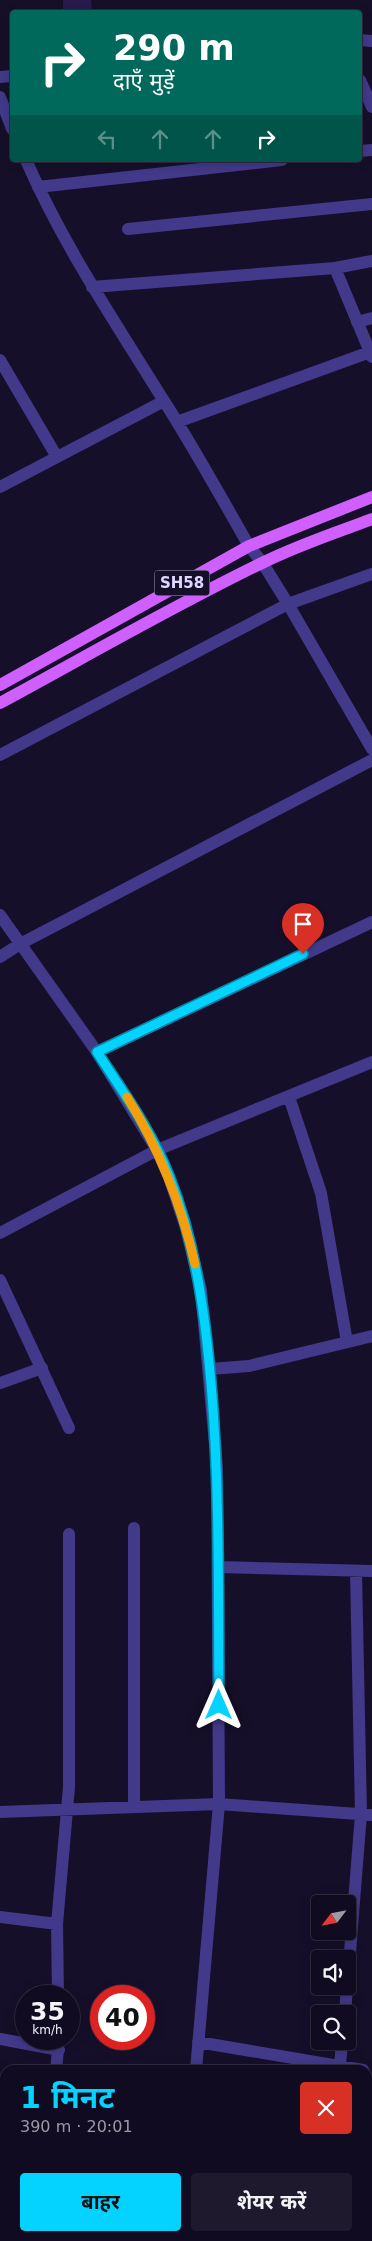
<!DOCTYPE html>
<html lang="hi">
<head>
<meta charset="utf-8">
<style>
	:root { --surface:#100b20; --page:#1e192d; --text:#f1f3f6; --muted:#9c9ba5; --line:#302b3e; --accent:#04d2ff }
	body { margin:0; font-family:"DejaVu Sans","Noto Sans Devanagari",sans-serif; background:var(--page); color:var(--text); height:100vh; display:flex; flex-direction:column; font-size:19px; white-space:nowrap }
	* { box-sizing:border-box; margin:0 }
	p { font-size:16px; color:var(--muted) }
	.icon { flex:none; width:28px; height:28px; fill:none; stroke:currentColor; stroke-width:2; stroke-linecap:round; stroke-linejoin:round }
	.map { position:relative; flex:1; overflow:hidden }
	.sheet { position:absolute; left:0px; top:2065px; width:372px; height:176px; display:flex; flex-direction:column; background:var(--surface); border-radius:15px 15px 0 0; box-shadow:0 2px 12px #0003,0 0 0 1px var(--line) }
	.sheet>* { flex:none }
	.hud { position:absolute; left:10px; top:10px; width:352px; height:152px; border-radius:5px; box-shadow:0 2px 12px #0003,0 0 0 1px var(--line); background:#00695c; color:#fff; overflow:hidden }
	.needle { width:32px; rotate:238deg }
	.buttons { position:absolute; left:311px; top:1895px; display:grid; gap:10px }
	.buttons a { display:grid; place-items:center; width:45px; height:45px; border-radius:5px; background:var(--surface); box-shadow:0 2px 12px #0003,0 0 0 1px var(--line); font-size:25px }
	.speed { position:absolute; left:15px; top:1985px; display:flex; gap:10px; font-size:25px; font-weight:700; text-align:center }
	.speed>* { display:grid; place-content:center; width:65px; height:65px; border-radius:50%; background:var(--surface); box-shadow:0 2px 12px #0003,0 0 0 1px var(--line); line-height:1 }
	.speed small { font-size:12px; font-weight:400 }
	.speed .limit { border:8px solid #d22; background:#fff; color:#111 }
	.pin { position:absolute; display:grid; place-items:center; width:42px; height:42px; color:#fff; margin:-51px -21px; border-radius:50% 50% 50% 0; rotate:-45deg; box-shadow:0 0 5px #0007 }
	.pin .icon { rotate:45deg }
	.me { position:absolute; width:55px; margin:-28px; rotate:0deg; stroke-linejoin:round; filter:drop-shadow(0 0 4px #0008) }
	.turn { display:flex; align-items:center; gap:18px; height:105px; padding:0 20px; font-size:22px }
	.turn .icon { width:65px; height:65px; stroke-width:2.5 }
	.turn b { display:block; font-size:35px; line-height:42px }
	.lanes { display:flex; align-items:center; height:48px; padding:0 20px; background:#0003; justify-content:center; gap:25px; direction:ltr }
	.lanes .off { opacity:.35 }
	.round { display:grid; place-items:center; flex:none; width:52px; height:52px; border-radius:5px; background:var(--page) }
	.headline { display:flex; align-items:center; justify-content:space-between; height:85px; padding:0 20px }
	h1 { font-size:30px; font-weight:700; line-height:38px; color:var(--accent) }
	.button { display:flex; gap:10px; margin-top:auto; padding:10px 20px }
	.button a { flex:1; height:58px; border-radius:5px; background:var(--accent); color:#111; font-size:20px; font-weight:700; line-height:58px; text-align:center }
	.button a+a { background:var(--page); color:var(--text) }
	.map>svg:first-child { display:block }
	.building { fill:#281b4b }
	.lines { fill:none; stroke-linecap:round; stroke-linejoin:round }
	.minor { stroke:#42398a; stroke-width:12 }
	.major { stroke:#d05fff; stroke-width:12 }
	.route-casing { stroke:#0388a6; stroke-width:12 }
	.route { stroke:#04d2ff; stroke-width:9 }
	.slow { stroke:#f59e0b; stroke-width:9 }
	.labels { text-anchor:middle; stroke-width:5; stroke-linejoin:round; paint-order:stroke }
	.shield { fill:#160f2a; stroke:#a39cbf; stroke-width:1 }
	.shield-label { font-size:15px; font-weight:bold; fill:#e0d8ff }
</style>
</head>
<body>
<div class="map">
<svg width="372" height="2241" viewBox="0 0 372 2241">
	<rect width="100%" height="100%" fill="#160f2a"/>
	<!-- building -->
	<path class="building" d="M63 0H91L92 12H63Z"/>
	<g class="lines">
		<!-- minor -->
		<path class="minor" d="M360 40 372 41
			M0 77 12 76
			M360 80 372 107
			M0 97 12 129
			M360 151 372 150
			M26 160C63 245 115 322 164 401 194 448 221 497 249 546L262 562 288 604 372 749
			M38 187 282 160
			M128 229 372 204
			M335 268 372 261
			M92 287 335 268 372 357
			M357 322 372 318
			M0 360 57 457
			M177 422 370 352
			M0 487 164 401
			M0 755 288 604 372 574
			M0 915 97 1052 157 1150 169 1177 186 1228 201 1290 217 1467 219 1804 196 2070
			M0 957 20 944 372 760
			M97 1052 372 922
			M289 1097 321 1193 347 1342
			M0 1233 157 1150 372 1062
			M0 1280 69 1428
			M210 1369 249 1366 372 1336
			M0 1383 42 1368
			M134 1528V1807
			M218 1567 372 1571
			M0 1812 219 1804 372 1815
			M0 1917 57 1924
			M348 1977 361 1814 356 1572
			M58 1996 57 1924 69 1787V1534
			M345 2014 347 1986
			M0 2039 59 2050
			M198 2042 363 2070
			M340 2066 342 2041
			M56 2070 59 2039
			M5 2236 16 2241
			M233 2236 248 2241
			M33 2241V2236
			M182 2241V2236"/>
		<!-- major -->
		<path class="major" d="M0 685 249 546 372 497
			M0 703C87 656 173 606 262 563 298 545 335 533 372 519"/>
	</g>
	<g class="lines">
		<!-- route casing -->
		<g class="route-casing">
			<path id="route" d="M219 1705C218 1602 220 1498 212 1395 206 1321 197 1246 169 1176 152 1132 123 1092 97 1052L303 954"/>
		</g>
		<!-- route -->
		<use href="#route" class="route"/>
		<!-- slow -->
		<path class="slow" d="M127 1097C160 1150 181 1204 195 1264"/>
	</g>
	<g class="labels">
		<!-- shield labels -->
		<rect class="shield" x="154.5" y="570.5" width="55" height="25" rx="4"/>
		<g class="shield-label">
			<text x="182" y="588">SH58</text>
		</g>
	</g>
</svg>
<div class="buttons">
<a><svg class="needle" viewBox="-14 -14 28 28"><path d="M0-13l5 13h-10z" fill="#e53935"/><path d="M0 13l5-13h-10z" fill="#9c9ba5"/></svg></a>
<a><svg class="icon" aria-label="sound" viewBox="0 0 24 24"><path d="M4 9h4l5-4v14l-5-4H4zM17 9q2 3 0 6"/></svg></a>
<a><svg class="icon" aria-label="search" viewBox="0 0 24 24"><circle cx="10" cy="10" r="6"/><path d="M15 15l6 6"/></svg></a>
</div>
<div class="speed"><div>35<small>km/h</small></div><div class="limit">40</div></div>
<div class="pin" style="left:303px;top:954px;background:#d93025"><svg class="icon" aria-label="arrive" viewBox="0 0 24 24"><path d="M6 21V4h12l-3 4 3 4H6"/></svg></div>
<svg class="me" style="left:219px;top:1705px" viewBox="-20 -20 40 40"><path d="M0-17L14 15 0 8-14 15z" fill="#04d2ff" stroke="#fff" stroke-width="4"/></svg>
<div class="hud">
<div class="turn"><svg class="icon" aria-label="right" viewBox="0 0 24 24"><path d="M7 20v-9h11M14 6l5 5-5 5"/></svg><div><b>290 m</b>दाएँ मुड़ें</div></div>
<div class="lanes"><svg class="icon off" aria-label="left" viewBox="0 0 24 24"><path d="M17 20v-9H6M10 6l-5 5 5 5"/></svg><svg class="icon off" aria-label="ahead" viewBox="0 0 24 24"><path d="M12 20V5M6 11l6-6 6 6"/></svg><svg class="icon off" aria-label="ahead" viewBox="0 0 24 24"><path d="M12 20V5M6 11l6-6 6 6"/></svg><svg class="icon" aria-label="right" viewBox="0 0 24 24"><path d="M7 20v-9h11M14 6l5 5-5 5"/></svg></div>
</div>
<section class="sheet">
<div class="headline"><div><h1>1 मिनट</h1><p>390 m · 20:01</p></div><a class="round" style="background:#d93025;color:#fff"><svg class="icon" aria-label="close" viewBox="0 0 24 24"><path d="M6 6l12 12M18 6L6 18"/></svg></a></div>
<div class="button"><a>बाहर</a><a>शेयर करें</a></div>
</section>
</div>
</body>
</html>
